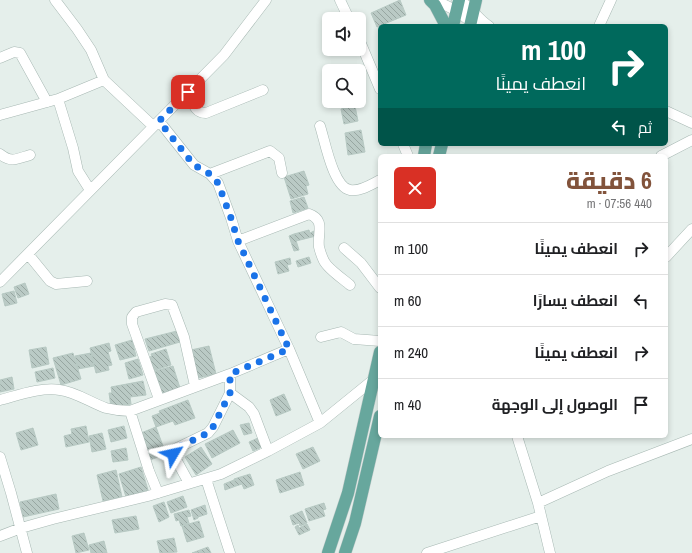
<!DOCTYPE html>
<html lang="ar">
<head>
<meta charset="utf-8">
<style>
	:root { --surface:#fff; --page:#f6f6f6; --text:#202124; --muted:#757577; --line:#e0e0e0; --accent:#82533b }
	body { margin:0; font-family:"Archivo Narrow",Cairo,sans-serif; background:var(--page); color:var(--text); direction:rtl; height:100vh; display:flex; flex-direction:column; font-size:15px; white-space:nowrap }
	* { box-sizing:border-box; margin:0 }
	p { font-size:13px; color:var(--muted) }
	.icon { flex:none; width:22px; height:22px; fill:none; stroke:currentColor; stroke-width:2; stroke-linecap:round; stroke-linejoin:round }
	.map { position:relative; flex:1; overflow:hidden; direction:ltr }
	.side { position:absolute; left:378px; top:154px; width:290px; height:284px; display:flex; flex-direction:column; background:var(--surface); border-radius:6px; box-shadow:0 2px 6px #0003; direction:rtl }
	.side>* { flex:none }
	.banner { position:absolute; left:378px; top:24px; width:290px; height:122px; border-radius:6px; box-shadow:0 2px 6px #0003; direction:rtl; background:#00695c; color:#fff; overflow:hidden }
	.fabs { position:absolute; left:322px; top:12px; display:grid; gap:8px }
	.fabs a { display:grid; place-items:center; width:44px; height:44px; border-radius:6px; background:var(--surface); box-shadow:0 2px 6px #0003; font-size:20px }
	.pin { position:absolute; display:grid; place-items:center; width:34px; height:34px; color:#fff; margin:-17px; border-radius:8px; box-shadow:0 2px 6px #0006 }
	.me { position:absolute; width:44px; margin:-22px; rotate:54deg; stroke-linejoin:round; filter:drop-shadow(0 0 3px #0008) }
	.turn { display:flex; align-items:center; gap:14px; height:84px; padding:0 16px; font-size:18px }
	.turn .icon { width:52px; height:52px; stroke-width:2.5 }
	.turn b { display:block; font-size:28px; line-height:34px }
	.then { display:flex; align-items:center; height:38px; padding:0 16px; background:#0003; gap:8px; font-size:15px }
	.round { display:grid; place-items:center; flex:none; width:42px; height:42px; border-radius:6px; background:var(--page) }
	.head { display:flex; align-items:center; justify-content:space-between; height:68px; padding:0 16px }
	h1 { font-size:24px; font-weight:800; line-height:30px; color:var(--accent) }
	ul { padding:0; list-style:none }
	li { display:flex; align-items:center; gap:12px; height:52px; padding:0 16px; border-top:1px solid var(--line) }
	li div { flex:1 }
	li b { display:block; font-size:15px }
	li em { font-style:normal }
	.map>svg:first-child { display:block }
	.building { fill:url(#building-back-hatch); stroke:#b7c9c3 }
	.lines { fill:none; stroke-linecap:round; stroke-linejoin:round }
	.minor-casing { stroke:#a7b8b3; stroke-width:11 }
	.major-casing { stroke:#c1cac9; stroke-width:13 }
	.minor { stroke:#fff; stroke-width:10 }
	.major { stroke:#67a79d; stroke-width:12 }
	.route { stroke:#1a73e8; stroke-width:7; stroke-dasharray:0 12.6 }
</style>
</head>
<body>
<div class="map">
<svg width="692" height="553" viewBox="0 0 692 553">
	<defs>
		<pattern id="building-back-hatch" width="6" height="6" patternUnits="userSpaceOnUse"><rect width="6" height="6" fill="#bacac5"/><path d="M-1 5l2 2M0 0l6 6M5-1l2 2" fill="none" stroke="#97a6a1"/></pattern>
	</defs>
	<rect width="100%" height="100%" fill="#e5efeb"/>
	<!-- building -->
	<path class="building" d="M400 0 406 15 377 27 371 13Z
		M337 101H348V105L338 107Z
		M355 106 358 121 344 124 341 109Z
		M361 130 365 152 348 155 345 133Z
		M304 171 309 185 306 186 308 194 291 199 284 177Z
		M304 197 308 208 293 213 290 201Z
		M309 230 310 233 314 231 316 236 296 241 294 234Z
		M294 234 299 250 294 251 289 236Z
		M309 257 311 263 298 267 296 261Z
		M290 258 291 264 287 265 289 271 278 274 275 262Z
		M25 283 29 294 18 298 14 287Z
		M14 291 17 303 5 306 2 294Z
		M177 331 180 342 149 351 145 339Z
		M132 340 136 356 120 360 115 345Z
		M109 343 111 351 108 352 112 365 108 366 109 370 96 373 90 348Z
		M209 346 216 374 198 378 191 350Z
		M46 347 49 364 32 368 29 350Z
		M166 349 171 365 152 371 148 358 152 356 151 354Z
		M73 353 81 379 61 385 53 358Z
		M91 353 94 366 78 369 75 356Z
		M138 359 143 375 129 379 125 363Z
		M173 366 180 388 162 393 155 371Z
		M53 368 55 378 37 382 35 372Z
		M12 377 14 389 0 392V380Z
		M143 381 146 395 130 397 131 404 111 407 109 393H112L111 387Z
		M284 394 291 410 276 416 270 400Z
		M188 400 195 418 175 425 173 421 156 427 152 416 160 413 159 411Z
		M249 423 252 433 244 435 240 425Z
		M86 426 89 442 66 447 64 436 72 434 71 429Z
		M124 426 127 438 111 442 108 430Z
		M156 427 166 454 150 460 141 433Z
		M33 428 38 445 21 450 16 433Z
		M233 430 240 443 212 458 205 444Z
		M102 433 106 449 92 452 89 436Z
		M258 438 262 447 253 451 249 442Z
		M201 447 212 464 196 475 185 457Z
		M313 447 320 461 303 469 296 454Z
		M126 448 128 460 113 462 111 451Z
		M141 467 148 490 126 497 119 474Z
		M116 470 122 497 103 501 97 475Z
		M300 472 304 485 280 493 276 480Z
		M250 474 254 485 244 489 242 484 236 486 234 479Z
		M234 480 236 486 225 490 224 484Z
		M56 494 59 509 23 517 20 502Z
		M183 496 187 507 171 513 167 502Z
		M164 502 169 517 159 522 153 506Z
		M324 503 326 509 323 510 325 516 309 521 305 509Z
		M205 505 207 514 198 517V518L194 520 191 510Z
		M189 510 191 516 187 517 189 523 181 526 179 520 176 521 174 514Z
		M302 511 307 523 300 526 299 523 293 525 290 516Z
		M136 516 139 529 115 533 112 520Z
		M199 521 204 537 187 542 182 526Z
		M307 524 310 530 299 535 295 527 298 525 299 528Z
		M84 533 89 550 76 553 72 536Z
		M174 538 177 552 160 553 157 541Z
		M104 541 107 553H91L89 545Z
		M208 547 211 553H192Z"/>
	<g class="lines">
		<!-- minor casing -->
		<g class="minor-casing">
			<path id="minor" d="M55 0 77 29 91 50 104 80 153 126
				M340 0 349 19
				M435 0 457 11 471 22H482
				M457 0C471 5 477 19 489 26
				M599 26 611 0
				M359 39 380 89
				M0 58 14 52 20 53 47 102
				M188 92C193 102 194 113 206 113L263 90
				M58 99 73 148 78 171 90 190
				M666 111 692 123
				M0 115 58 99 104 80
				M159 121 194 165 210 174 218 183 231 218 238 241 289 349 320 423
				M320 126C325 141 333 187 350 190 360 192 372 184 380 180
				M403 144 408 156
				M0 154C11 163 17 159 30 155
				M661 156 692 140
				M210 174 270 151 279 158 282 173
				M238 241 309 214C326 220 317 234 319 247 320 251 322 257 324 261 328 269 343 279 350 285
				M344 248 361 263 380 288
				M28 254 50 281 56 284 87 281
				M666 257 692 229
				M0 282 224 55 266 0
				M321 337 341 332 354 339 380 341
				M230 393 249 407 254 414 268 451
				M159 399 132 324V317L136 312 165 304 172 305 184 337 195 386
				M0 400C19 395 41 387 60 390 76 392 91 403 106 408 114 410 122 411 130 411L230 374 289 349
				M130 411 149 471 158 493
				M517 436 538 503 550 553
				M0 457 11 493 27 553
				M206 479 230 553
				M189 483 173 454 175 449 208 433 213 427 230 393V374
				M538 503 608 471 692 439
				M0 536 21 528 53 519 148 496 221 474 268 451 320 423 373 380
				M427 553 541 516"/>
		</g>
		<!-- major casing -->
		<g class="major-casing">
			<path id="major" d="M430 0 435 5 446 26
				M453 26 459 0
				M470 26 476 0
				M424 156 426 144
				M439 156 442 144
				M328 553 348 493 380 352
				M345 553 355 523 380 416"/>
		</g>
		<!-- minor -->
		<use href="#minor" class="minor"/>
		<!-- major -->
		<use href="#major" class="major"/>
	</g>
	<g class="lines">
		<!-- route -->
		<path class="route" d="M173 454 175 449 208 433 213 427 230 393V374L289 349 238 241 231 218 218 183 210 174 194 165 159 121 188 92"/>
	</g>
</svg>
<div class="fabs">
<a><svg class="icon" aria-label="sound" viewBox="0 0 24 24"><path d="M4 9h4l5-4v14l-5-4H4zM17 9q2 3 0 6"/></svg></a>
<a><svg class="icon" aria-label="search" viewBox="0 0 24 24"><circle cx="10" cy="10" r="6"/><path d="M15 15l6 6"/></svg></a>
</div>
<div class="pin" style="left:188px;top:92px;background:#d93025"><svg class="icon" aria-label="arrive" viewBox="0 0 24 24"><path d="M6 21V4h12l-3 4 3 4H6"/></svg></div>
<svg class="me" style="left:173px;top:454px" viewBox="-20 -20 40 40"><path d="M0-17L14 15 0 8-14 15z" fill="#1a73e8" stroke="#fff" stroke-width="4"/></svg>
<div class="banner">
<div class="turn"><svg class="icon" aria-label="right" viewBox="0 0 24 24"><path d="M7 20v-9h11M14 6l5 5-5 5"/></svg><div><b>100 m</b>انعطف يمينًا</div></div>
<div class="then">ثم<svg class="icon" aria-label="left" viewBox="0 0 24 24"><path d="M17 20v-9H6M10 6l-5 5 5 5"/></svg></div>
</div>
<section class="side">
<div class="head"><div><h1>6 دقيقة</h1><p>440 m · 07:56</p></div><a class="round" style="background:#d93025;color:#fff"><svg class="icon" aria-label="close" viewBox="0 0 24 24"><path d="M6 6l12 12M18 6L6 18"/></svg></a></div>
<ul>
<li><svg class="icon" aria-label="right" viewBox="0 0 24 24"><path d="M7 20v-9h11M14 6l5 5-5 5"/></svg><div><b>انعطف يمينًا</b></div><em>100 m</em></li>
<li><svg class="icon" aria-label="left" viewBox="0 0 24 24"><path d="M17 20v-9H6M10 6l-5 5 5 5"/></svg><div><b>انعطف يسارًا</b></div><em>60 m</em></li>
<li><svg class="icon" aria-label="right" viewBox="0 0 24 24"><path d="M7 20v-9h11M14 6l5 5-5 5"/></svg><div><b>انعطف يمينًا</b></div><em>240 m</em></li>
<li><svg class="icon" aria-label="arrive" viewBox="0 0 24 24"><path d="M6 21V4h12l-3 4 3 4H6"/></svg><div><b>الوصول إلى الوجهة</b></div><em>40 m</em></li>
</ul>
</section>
</div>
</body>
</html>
